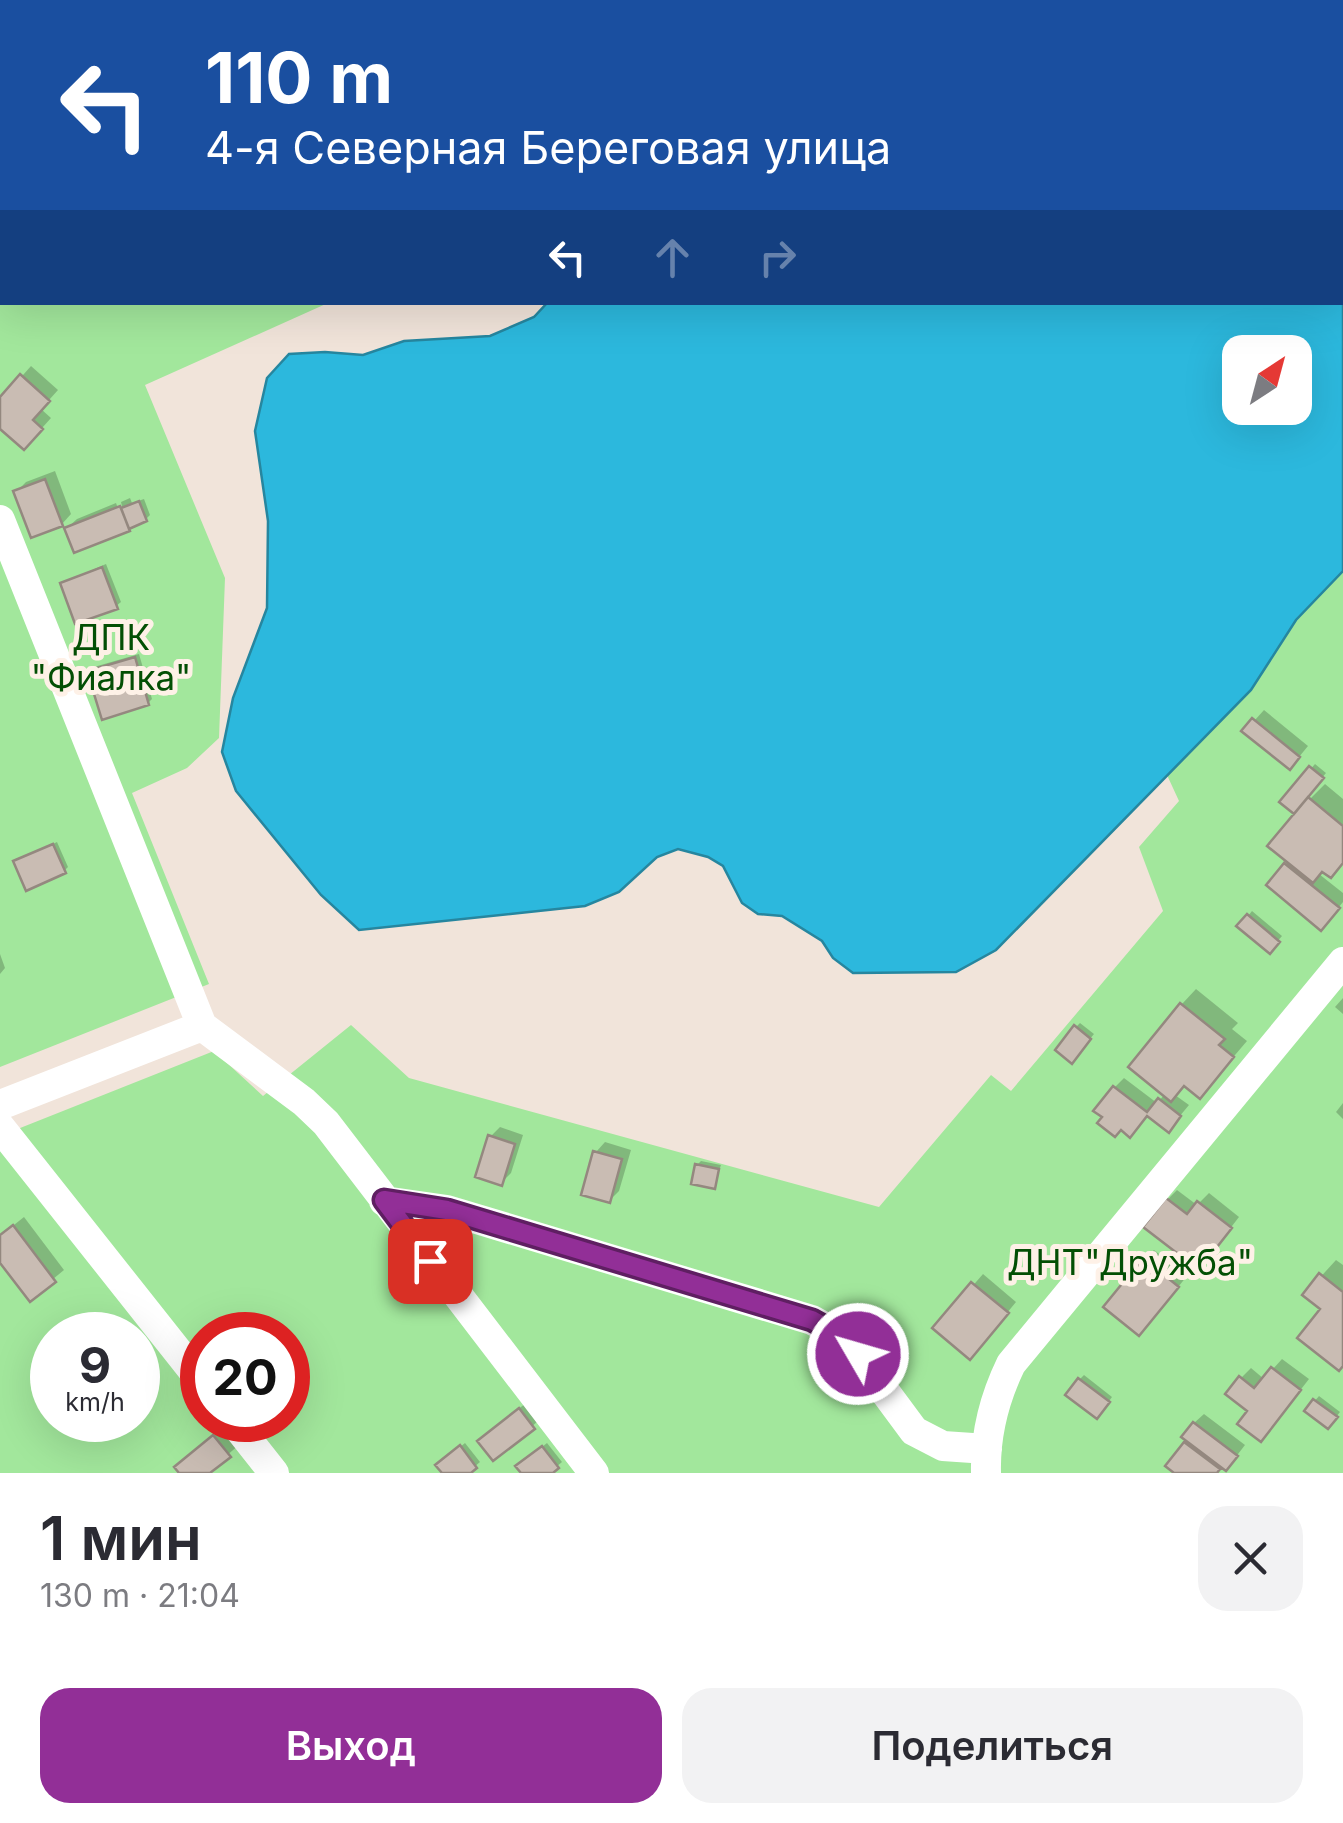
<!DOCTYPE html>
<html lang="ru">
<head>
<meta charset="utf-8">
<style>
	:root { --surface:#fff; --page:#f2f2f3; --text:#2b2b33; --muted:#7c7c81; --accent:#922f97 }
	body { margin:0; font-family:Inter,sans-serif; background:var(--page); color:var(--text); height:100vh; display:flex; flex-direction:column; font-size:38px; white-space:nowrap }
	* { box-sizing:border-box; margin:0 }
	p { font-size:32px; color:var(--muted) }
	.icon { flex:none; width:55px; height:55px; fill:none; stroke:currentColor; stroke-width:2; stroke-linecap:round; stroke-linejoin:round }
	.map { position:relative; height:1473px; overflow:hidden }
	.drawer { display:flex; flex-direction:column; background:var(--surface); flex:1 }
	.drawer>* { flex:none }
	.banner { position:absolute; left:0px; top:0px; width:1345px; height:305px; box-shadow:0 10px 40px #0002; background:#1a4fa0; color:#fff; overflow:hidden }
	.needle { width:65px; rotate:36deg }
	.tools { position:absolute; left:1222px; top:335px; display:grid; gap:20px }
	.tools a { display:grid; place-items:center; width:90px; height:90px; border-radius:20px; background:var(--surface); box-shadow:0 10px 40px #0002; font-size:50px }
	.speed { position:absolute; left:30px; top:1312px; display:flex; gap:20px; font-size:50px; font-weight:700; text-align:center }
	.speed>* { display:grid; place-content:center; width:130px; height:130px; border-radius:50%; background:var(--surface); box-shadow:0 10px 40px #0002; line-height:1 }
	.speed small { font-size:25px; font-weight:400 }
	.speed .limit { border:15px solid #d22; background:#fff; color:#111 }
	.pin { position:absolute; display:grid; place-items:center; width:85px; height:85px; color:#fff; margin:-42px; border-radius:20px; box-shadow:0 5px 15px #0006 }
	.me { position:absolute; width:110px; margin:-55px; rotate:308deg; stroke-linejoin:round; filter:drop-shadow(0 0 8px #0008) }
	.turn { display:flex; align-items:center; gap:35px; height:210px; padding:0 40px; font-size:45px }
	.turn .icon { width:130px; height:130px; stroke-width:2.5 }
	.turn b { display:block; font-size:70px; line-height:85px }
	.lanes { display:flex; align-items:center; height:95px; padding:0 40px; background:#0003; justify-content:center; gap:50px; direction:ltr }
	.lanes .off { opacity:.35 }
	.round { display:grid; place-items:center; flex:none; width:105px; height:105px; border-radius:30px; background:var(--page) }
	.overview { display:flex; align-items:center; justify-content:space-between; height:170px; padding:0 40px }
	h1 { font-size:60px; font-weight:600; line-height:75px }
	.primary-button { display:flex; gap:20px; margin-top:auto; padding:20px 40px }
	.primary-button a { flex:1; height:115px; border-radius:30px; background:var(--accent); color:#fff; font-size:40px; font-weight:600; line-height:115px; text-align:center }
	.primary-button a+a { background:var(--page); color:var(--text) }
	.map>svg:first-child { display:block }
	.green { fill:#a2e79c; fill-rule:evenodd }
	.water { fill:#2cb8dd; stroke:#26869f; stroke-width:2.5; fill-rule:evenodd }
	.shadow { fill:#0003 }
	.building { fill:#c9bcb3; stroke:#94887f; stroke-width:2.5 }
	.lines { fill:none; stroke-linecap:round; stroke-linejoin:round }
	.minor { stroke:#fff; stroke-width:30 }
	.route-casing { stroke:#5f1f62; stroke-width:25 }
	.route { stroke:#922f97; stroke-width:18 }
	.labels { text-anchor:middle; stroke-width:10; stroke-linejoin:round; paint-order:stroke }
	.park-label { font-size:35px; fill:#034f04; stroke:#fef1e7 }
</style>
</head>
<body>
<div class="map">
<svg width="1343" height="1473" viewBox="0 0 1343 1473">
	<rect width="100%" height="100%" fill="#f1e4da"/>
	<!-- green -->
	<path class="green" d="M0 0H1343V192L1342 2H2V302L328 303 145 385 225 578 219 738 187 768 132 793 209 984 0 1067Z
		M1343 571V1473H0V1136L214 1051 263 1096 351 1025 409 1078 879 1207 991 1075 1011 1091 1163 911 1139 847 1179 801 1167 775 1251 690 1296 620ZM52 1335H138V1420H52ZM202 1335H288V1420H202Z"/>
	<!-- water -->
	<path class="water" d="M1343 237V571L1296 620 1251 690 996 950 956 972 853 973 833 958 822 941 782 916 758 914 742 903 723 866 708 857 678 849 657 857 619 892 585 906 359 930 321 895 236 791 222 752 233 698 267 608 268 521 255 431 267 378 289 354 325 352 363 355 404 341 490 336 534 317 548 302H1342ZM1240 352H1295V408H1240Z"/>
	<!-- shadow -->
	<path class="shadow" d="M83 0H126L127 2H77Z
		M471 0H502L503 2H469Z
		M1221 0H1264L1265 2H1222Z
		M1304 0H1326L1329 2H1302Z
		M2 45V107L0 108V46Z
		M31 366 58 390 41 409 51 418 34 437 0 426V401Z
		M55 471 71 514 62 524 16 492 26 482Z
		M130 498 132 503 144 499 150 515 146 519 67 528 77 519 116 503 119 511H123L121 502Z
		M106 564 121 602 116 606 62 583Z
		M139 654 152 699 148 703 90 671 94 667Z
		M1264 710 1308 746 1299 757 1245 731Z
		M1315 764 1326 773 1304 799 1307 802 1325 784 1343 799V862L1319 874 1343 893V902L1330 918 1269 885 1289 861 1298 813 1283 801Z
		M57 842 68 867 64 871 16 862Z
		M1252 911 1282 936 1270 950 1240 926Z
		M0 954 5 968 0 974Z
		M1196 989 1238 1023 1232 1029 1247 1041 1200 1096 1186 1084 1175 1095 1189 1105 1169 1129 1115 1087 1124 1078 1157 1103 1165 1094 1182 1004Z
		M1343 998V1014L1335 1007Z
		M1080 1023 1094 1034 1076 1056V1027Z
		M1343 1103V1119L1336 1112Z
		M500 1127 523 1135 511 1173 501 1183 490 1137Z
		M605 1142 631 1150 619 1191 609 1201 596 1152Z
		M701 1161 721 1165 714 1186 697 1165Z
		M1177 1190 1197 1205 1209 1193 1239 1217 1208 1257 1168 1199Z
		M24 1217 64 1270 30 1298 0 1259V1236Z
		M1154 1250 1187 1276 1149 1323 1144 1260Z
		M1336 1260 1343 1265V1364L1324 1309 1305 1294Z
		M983 1274 1016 1302 979 1347 936 1328Z
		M1282 1359 1309 1379 1270 1429 1251 1410 1241 1378 1251 1368 1264 1379Z
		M1084 1375 1112 1397 1101 1412 1080 1379Z
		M1319 1396 1340 1412 1332 1422 1307 1410Z
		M530 1400 543 1417 494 1458 490 1431Z
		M1204 1414 1245 1445 1235 1458 1217 1473H1178L1194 1423Z
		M224 1427 239 1445 206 1473H182L187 1457Z
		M465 1443 480 1462 467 1473H445L443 1461Z
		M547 1443 562 1462 549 1473H524L523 1462Z"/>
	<!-- building -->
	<path class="building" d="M753 0H823L824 2H754Z
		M20 374 50 401 33 420 43 429 24 450 0 429V397Z
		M45 479 63 526 31 538 13 491Z
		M139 501 147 521 129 529 121 508Z
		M120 506 130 531 74 553 64 528Z
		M102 567 118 609 75 624 60 583Z
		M135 657 149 705 102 720 87 671Z
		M1252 718 1300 757 1290 770 1241 731Z
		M1309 766 1324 778 1294 814 1279 802Z
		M1308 797 1343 826V863L1331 878 1322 872 1313 883 1267 846Z
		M53 844 66 873 26 891 13 861Z
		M1284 863 1340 908 1321 931 1266 885Z
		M1247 914 1280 942 1270 954 1236 926Z
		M1180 1003 1225 1039 1219 1045 1234 1057 1200 1099 1184 1086 1171 1102 1128 1067Z
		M1074 1025 1091 1039 1072 1064 1055 1050Z
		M1113 1086 1147 1112 1158 1098 1181 1116 1169 1133 1147 1116 1130 1138 1121 1130 1115 1137 1097 1123 1102 1117 1093 1111Z
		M488 1135 515 1144 502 1186 475 1177Z
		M593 1151 622 1159 610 1203 581 1195Z
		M695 1164 719 1169 715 1189 691 1184Z
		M1166 1198 1187 1214 1197 1201 1232 1228 1199 1270 1143 1227Z
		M13 1225 56 1282 30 1302 0 1263V1235Z
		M1143 1258 1179 1287 1139 1336 1103 1307Z
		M1319 1273 1343 1292V1366L1339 1371 1297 1338 1320 1309 1302 1295Z
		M971 1282 1009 1313 970 1360 932 1328Z
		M1271 1367 1301 1390 1261 1442 1237 1424 1247 1411 1225 1394 1239 1376 1254 1388Z
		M1078 1378 1110 1402 1097 1419 1065 1395Z
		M1313 1399 1338 1417 1328 1429 1304 1411Z
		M519 1408 535 1429 493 1461 477 1441Z
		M1193 1422 1238 1456 1226 1471 1181 1437Z
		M213 1435 231 1457 210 1473H179L174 1467Z
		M1184 1442 1220 1469 1217 1473H1174L1165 1466Z
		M460 1445 477 1468 471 1473H442L435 1465Z
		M542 1446 559 1468 553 1473H521L515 1466Z"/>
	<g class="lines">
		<!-- minor -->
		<path class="minor" d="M21 0 22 2
			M54 2 61 0
			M676 2 684 0
			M0 22 2 21
			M0 242 2 241
			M0 520 202 1026
			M202 1026 304 1102 326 1123 594 1473
			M0 1105 202 1026
			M0 1127 202 1382
			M384 1201 447 1210 812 1320 839 1335 857 1354 914 1431 943 1446 987 1449
			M232 1420 274 1473
			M986 1473C985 1433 994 1399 1011 1364L1343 962"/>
	</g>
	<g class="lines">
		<!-- route casing -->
		<g class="route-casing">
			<path id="route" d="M430 1261 384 1200 447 1210 812 1320 839 1335 858 1354"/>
		</g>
		<!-- route -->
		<use href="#route" class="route"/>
	</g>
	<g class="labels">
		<!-- park labels -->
		<g class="park-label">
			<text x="111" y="650">ДПК<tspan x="111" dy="40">"Фиалка"</tspan></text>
			<text x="1130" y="1275">ДНТ"Дружба"</text>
		</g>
	</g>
</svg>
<div class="tools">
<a><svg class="needle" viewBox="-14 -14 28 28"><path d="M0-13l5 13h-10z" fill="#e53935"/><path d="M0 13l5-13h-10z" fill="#7c7c81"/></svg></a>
</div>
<div class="speed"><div>9<small>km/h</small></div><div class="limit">20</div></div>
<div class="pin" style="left:430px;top:1261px;background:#d93025"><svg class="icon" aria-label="arrive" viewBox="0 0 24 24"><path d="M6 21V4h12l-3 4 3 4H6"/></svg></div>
<svg class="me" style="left:858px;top:1354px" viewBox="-20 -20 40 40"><circle r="17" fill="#922f97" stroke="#fff" stroke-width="3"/><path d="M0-11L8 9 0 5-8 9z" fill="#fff"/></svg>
<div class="banner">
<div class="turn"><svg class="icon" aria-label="left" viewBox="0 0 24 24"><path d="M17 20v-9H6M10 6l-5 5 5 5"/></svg><div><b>110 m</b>4-я Северная Береговая улица</div></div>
<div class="lanes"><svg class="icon" aria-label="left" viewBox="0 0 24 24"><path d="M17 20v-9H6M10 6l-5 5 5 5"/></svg><svg class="icon off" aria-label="ahead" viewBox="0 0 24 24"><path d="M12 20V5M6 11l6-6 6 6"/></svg><svg class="icon off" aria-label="right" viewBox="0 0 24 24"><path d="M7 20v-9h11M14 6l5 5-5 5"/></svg></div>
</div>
</div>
<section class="drawer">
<div class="overview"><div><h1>1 мин</h1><p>130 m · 21:04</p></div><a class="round"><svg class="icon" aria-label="close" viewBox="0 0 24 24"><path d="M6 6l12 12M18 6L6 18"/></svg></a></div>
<div class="primary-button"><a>Выход</a><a>Поделиться</a></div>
</section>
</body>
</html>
